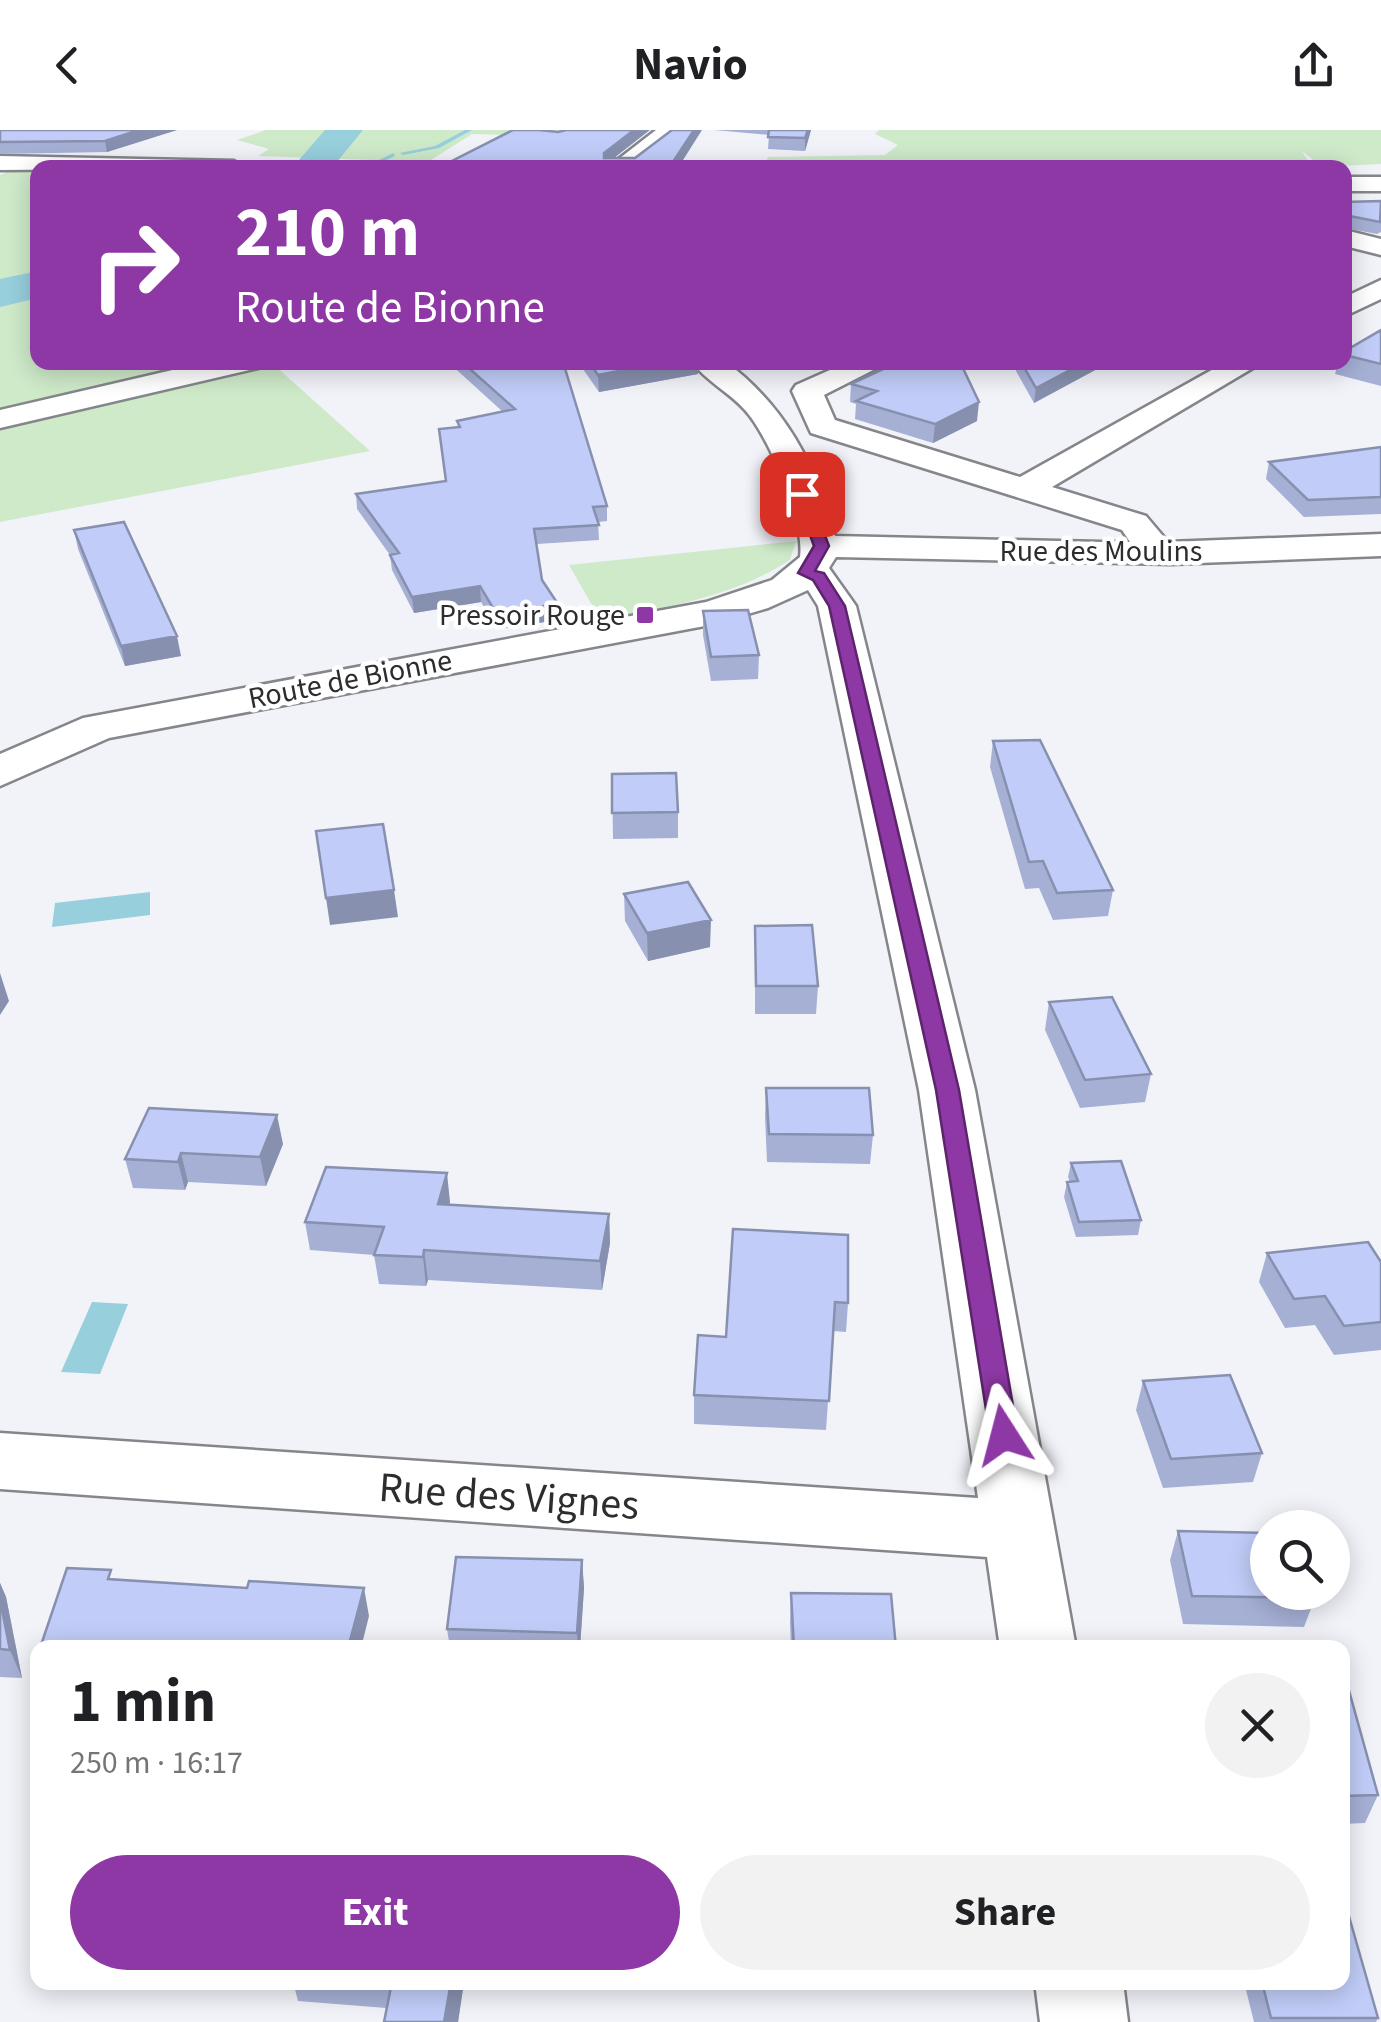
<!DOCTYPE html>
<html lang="en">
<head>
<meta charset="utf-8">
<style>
	:root { --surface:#fff; --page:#f2f2f2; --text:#202124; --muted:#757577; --accent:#8e38a5 }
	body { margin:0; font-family:"Source Sans 3",sans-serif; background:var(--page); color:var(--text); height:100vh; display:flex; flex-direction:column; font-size:38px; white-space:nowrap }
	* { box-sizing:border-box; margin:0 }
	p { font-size:32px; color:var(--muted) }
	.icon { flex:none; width:55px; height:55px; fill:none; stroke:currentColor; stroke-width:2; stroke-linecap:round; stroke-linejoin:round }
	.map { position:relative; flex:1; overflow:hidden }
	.sheet { position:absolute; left:30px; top:1510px; width:1320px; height:350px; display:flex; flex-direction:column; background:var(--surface); border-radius:20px; box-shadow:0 5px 25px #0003 }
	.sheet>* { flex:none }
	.banner { position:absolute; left:30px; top:30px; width:1322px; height:210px; border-radius:20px; box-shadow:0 5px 25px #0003; background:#8e38a5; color:#fff; overflow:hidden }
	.controls { position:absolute; left:1250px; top:1380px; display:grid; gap:20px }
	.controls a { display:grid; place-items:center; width:100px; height:100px; border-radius:50%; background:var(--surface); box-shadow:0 5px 25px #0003; font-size:50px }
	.pin { position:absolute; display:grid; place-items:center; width:85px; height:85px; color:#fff; margin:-42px; border-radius:20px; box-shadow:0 5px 15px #0006 }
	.me { position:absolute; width:110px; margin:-55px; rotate:351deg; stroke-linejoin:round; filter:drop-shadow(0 0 8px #0008) }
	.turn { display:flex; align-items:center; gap:35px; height:210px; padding:0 40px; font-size:45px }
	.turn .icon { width:130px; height:130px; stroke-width:2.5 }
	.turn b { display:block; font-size:70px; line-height:85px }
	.round { display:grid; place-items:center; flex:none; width:105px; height:105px; border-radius:52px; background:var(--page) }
	.overview { display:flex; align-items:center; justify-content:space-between; height:170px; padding:0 40px }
	h1 { font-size:60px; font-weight:700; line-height:75px }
	.primary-button { display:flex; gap:20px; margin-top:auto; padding:20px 40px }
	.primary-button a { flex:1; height:115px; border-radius:60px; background:var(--accent); color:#fff; font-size:40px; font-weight:700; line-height:115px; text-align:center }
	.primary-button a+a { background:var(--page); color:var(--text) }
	header { display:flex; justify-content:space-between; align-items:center; height:130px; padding:0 40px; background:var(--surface); font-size:45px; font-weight:700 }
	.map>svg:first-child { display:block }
	.green { fill:#ceeac9 }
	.water { fill:#97cfdc }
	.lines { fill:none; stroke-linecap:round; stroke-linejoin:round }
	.stream { fill:#97cfdc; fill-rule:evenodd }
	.river { fill:#97cfdc; fill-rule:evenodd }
	.minor-casing { stroke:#84868b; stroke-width:5 }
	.secondary-casing { stroke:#84868b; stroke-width:5 }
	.minor { fill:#fff; fill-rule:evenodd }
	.secondary { fill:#fff; fill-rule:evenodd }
	.wall { fill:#a6b0d5 }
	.shaded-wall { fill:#8790ae }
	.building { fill:#c1cdf8; stroke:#8790ae; stroke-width:2.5 }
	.route { fill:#8e38a5; stroke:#5c246b; stroke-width:2.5 }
	.poi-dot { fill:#8e38a5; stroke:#fff; stroke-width:4 }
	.labels { text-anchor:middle; stroke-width:9; stroke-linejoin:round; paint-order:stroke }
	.far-street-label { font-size:30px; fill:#2c2d2f; stroke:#fff }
	.far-poi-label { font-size:30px; fill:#2c2d2f; stroke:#fff; text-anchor:end }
	.near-street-label { font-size:42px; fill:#2c2d2f; stroke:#fff }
</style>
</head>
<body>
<header><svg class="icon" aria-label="back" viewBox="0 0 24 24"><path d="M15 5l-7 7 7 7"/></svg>Navio<svg class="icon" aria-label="share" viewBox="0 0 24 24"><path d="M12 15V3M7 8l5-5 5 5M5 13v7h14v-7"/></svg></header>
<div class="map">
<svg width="1381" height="1892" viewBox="0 0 1381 1892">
	<rect width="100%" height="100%" fill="#f1f3f9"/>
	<!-- green -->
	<path class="green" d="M266 0H563L542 6 472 4 428 32 258 26 269 19 237 10Z
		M879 0H1381V34L1322 37 1302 21 1312 37H764L768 27 885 25 898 15 875 4Z
		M14 39 37 40 38 232 198 233 0 278V45Z
		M256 233H272L370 321 0 392V292Z
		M796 411 790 430C731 468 669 477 600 489L569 435Z"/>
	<!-- water -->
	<path class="water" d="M150 762V785L52 797 55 773Z
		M92 1172 128 1174 100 1244 61 1242Z"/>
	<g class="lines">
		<!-- stream -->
		<path class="stream" d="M465 0H472L439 18 403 25 400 23 435 16Z
			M393 23 395 26 378 34 373 33Z"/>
		<!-- river -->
		<path class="river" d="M325 0H363L332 38H292Z
			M38 141V168L0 177V149Z"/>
		<!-- minor casing -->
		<g class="minor-casing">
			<path id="minor" d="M656 0H681L633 38H607Z
				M1345 100 1381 109V125L1345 116Z
				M1381 150V169L1345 186V167Z
				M207 232H262L258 238 0 298V280Z
				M692 232H726C783 274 818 337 835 406L1101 412H1130L1122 400 811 303 792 261 796 255 848 232H889L824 265 835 290 1020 347 1226 232H1263L1052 357 1146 386 1168 412 1381 404V426L1171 434 836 427 829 438 856 476 975 960 1076 1518H1000L987 1427 0 1359V1303L978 1368 919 960 818 476 808 460 768 478 710 495 109 608 0 656V624L83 588 706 472 772 450 800 427C805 392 769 306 745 280 729 262 706 251 692 232Z
				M1035 1852H1123L1128 1892H1040Z"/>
		</g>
		<!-- secondary casing -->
		<g class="secondary-casing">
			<path id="secondary" d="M0 26 234 31 245 38 0 40Z
				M1345 47H1381V61H1345Z"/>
		</g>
		<!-- minor -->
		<use href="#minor" class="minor"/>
		<!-- secondary -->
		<use href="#secondary" class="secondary"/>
	</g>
	<!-- wall -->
	<path class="wall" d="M0 0H177L107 22 0 24Z
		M714 0H811L805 21 768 19 769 5Z
		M1381 71V102L1377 104 1345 98V72Z
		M1381 200V256L1335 244 1338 232H1345V221Z
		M448 232H563L607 376V391L598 392 599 410 537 414 542 450 558 474V490L497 499 481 472 414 483 392 440 390 425 357 379 356 364 445 351 458 297 457 291 503 282Z
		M578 232H698V244L599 262Z
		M1011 232H1110L1034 273Z
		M851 254 977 291 933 313 855 289 856 274 850 272Z
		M1381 317V384L1304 387 1266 349 1269 332Z
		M74 400 181 526 125 536 78 419Z
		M703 481 759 525 758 549 711 551 703 505Z
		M993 611 1113 760 1108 786 1053 790 1039 758 1025 759 990 637Z
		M612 644 678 682V708L613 709Z
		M624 764 710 817 648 831 625 791Z
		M755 796 818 856 816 884H755Z
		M1049 872 1151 944 1145 972 1080 978 1045 900Z
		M766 958 873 1005 870 1034 767 1032 765 986Z
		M283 1014 266 1056 188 1052 185 1060 133 1058 125 1029Z
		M1071 1033 1141 1090 1138 1105 1076 1107 1064 1067 1067 1052H1070L1068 1047Z
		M450 1072 449 1074 609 1084 610 1113 602 1160 428 1150 426 1156 379 1154 374 1125 310 1120 305 1092Z
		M733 1099 848 1173 846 1202 833 1201 826 1300 694 1294V1265L726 1207Z
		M1267 1123 1381 1132V1220L1334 1225 1315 1195 1285 1198 1259 1152Z
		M1143 1251 1262 1323 1253 1352 1163 1358 1136 1280Z
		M1178 1401 1315 1468 1304 1497 1183 1494 1170 1430Z
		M582 1430 584 1458 580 1518H450L447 1499Z
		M0 1453 6 1467 22 1548 0 1547Z
		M791 1463 896 1518H791L790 1492Z
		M1342 1556 1378 1665 1365 1693 1342 1694Z
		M293 1852H464L458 1892H384L386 1878 298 1871Z
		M1244 1852H1342L1378 1888 1376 1892H1254Z"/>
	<!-- shaded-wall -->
	<path class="shaded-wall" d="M139 0H177L107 22 105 11Z
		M634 0H650L605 35 604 23Z
		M694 0H702L678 38H669Z
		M808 0H811L805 21V8Z
		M666 232H698V244L599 262 598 245Z
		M1085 232H1110L1034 273 1036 258Z
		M979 272 977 291 933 313 935 294Z
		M480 456 481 472 414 483 412 467Z
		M558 474V490L497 499 496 483Z
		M177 506 181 526 125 536 121 516Z
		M394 760 398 787 330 795 326 768Z
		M711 790 710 817 648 831 647 803Z
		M0 843 9 871 0 885Z
		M277 985 283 1014 266 1056 260 1027Z
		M181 1023 188 1052 185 1060 178 1032Z
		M447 1043 450 1072 441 1103 438 1074Z
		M609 1084 610 1113 602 1160 600 1131Z
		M424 1120 428 1150 426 1156 423 1127Z
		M582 1430 584 1458 580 1518H578L577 1503Z
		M0 1453 6 1467 22 1548 10 1520 0 1470Z
		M364 1458 369 1486 361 1518H348Z
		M451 1852H464L458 1892H444Z"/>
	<!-- building -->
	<path class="building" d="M0 0H139L105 11 0 12Z
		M513 0H539L558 2 566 0H634L604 23V28H635L672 0H694L669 38H467L444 35Z
		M769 0H808L805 8 768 7Z
		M1381 71 1380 92 1345 85V89V72Z
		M1381 200V234L1345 225V221Z
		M462 232H563L607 376 593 377 599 395 534 399 542 450 558 474 496 483 480 456 412 467 390 425 399 423 356 364 446 351 439 299 460 297 457 291 515 279Z
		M589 232H666L598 245Z
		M898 232H960L979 272 935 294 856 271 877 261 851 254Z
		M1021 232H1085L1036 258Z
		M1381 317V367L1308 370 1269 332Z
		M124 392 177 506 121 516 74 400Z
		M748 480 759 525 711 527 703 481Z
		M1040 610 1113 760 1057 763 1043 731 1029 732 993 611Z
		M676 643 678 682 612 683V644Z
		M383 694 394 760 326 768 316 701Z
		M688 752 711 790 647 803 624 764Z
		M812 795 818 856H756L755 796Z
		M1112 867 1151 944 1085 950 1049 872Z
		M766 958H869L873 1005 769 1004Z
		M149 978 277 985 260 1027 181 1023 178 1032 125 1029Z
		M1121 1031 1141 1090 1079 1092 1067 1052 1078 1051 1071 1033Z
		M326 1037 447 1043 438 1074 609 1084 600 1131 424 1120 423 1127 374 1125 384 1097 305 1092Z
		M733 1099 848 1105V1173L835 1172 829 1271 694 1265 698 1205 726 1207Z
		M1368 1112 1381 1132V1192L1344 1196 1325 1166 1294 1169 1267 1123Z
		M1230 1245 1262 1323 1171 1329 1143 1251Z
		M1178 1401 1268 1403V1462H1313L1315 1468 1192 1466Z
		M456 1427 582 1430 577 1503 447 1499Z
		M67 1438 111 1440 108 1449 247 1458 249 1451 364 1458 348 1518H40Z
		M791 1463 891 1464 896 1518H794Z
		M0 1470 10 1520 0 1519Z
		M1342 1556 1348 1557 1378 1665 1342 1666Z
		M1342 1769H1344L1378 1888H1271L1262 1852H1342Z
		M392 1852H451L444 1892H384Z"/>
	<!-- route -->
	<path class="route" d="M802 360 809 364 829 416 815 441 824 443 845 476 959 960 1018 1305 1014 1313H994L990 1305 936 960 829 476 813 450 798 443 814 416 795 364Z"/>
	<!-- markers -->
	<rect class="poi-dot" x="635" y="475" width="20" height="20" rx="5"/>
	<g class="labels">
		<!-- far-street labels -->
		<g class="far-street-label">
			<text x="1101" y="431">Rue des Moulins</text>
			<text transform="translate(350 549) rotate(-11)" y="10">Route de Bionne</text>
		</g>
		<!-- far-poi labels -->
		<g class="far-poi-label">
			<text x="625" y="495">Pressoir Rouge</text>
		</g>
		<!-- near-street labels -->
		<g class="near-street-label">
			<text transform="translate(509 1365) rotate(4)" y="15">Rue des Vignes</text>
		</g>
	</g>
</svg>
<div class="controls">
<a><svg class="icon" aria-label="search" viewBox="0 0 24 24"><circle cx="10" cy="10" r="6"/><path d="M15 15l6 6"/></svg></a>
</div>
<div class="pin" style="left:802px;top:364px;background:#d93025"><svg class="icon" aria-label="arrive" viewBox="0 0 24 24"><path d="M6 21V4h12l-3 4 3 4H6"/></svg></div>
<svg class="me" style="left:1004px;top:1305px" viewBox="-20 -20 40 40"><path d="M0-17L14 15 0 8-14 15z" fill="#8e38a5" stroke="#fff" stroke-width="4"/></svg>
<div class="banner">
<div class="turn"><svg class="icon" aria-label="right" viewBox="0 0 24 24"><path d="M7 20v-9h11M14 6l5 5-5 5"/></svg><div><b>210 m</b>Route de Bionne</div></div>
</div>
<section class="sheet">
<div class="overview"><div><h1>1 min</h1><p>250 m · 16:17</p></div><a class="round"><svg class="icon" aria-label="close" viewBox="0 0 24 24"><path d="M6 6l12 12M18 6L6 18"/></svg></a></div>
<div class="primary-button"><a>Exit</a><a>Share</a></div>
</section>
</div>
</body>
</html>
